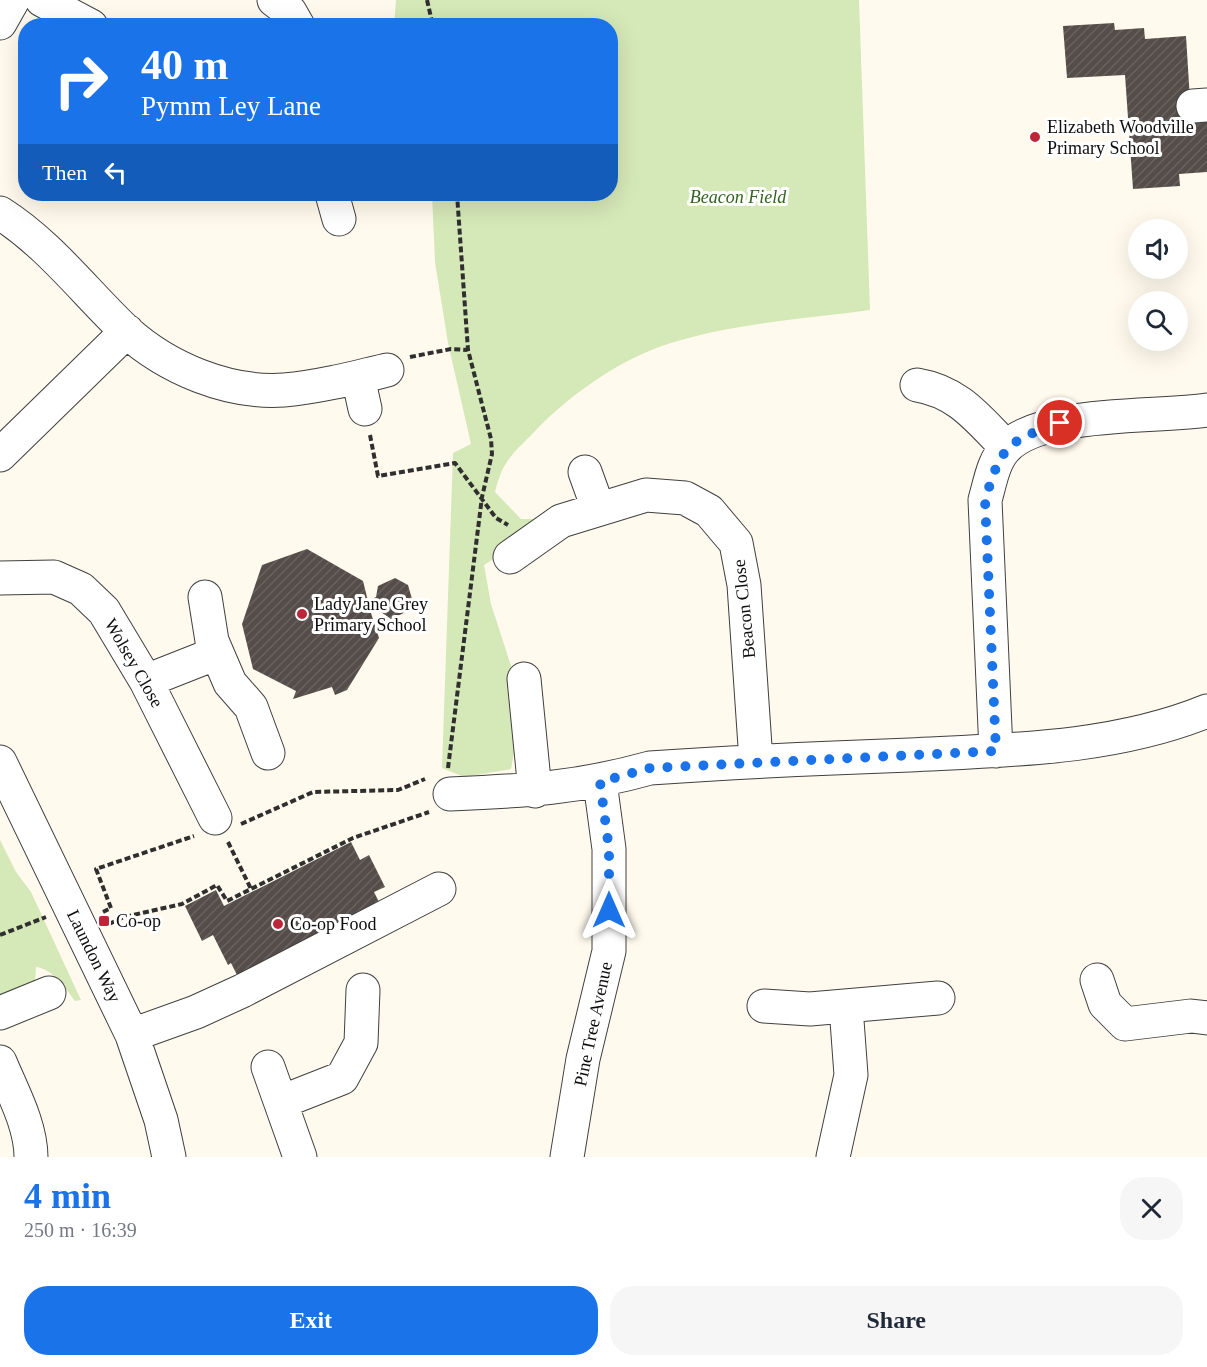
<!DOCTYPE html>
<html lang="en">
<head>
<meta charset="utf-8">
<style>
	:root { --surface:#fff; --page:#f6f6f7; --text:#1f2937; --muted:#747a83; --accent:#1a73e8 }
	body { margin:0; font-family:Georgia,serif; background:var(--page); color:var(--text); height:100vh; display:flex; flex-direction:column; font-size:22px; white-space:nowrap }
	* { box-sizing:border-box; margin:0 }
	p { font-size:20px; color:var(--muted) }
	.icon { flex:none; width:33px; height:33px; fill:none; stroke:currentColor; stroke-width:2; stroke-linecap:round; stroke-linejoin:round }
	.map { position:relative; height:1157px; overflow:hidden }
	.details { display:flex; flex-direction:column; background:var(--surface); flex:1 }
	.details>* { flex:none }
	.hud { position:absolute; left:18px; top:18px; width:600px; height:183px; border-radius:24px; box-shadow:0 6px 24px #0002; background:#1a73e8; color:#fff; overflow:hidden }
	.tools { position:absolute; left:1128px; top:219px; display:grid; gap:12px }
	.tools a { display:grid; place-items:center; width:60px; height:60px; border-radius:50%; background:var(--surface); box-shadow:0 6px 24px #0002; font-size:30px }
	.pin { position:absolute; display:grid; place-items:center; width:51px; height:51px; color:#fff; margin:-26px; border:3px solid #fff; border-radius:50%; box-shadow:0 2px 6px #0007 }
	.me { position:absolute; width:66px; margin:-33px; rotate:0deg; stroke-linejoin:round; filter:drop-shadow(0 0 4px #0008) }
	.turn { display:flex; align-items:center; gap:21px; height:126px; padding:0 24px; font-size:27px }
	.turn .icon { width:78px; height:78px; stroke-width:2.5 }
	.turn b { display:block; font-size:42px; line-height:51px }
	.then { display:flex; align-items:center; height:57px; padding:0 24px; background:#0003; gap:12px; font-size:22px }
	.round { display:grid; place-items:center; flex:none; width:63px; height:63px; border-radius:24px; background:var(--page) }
	.overview { display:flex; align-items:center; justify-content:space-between; height:102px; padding:0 24px }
	h1 { font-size:36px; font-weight:600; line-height:45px; color:var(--accent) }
	.button { display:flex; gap:12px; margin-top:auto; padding:12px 24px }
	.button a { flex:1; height:69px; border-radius:24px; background:var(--accent); color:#fff; font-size:24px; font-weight:600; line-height:69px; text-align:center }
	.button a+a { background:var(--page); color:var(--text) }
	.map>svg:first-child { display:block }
	.park { fill:#d5e8b7 }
	.building { fill:url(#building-hatch) }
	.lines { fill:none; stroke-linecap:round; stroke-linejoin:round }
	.minor-casing { stroke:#404040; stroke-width:35 }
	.path { stroke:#2f2f2f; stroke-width:4; stroke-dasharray:6 3; stroke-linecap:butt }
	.minor { stroke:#fff; stroke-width:33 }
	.route { stroke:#1a73e8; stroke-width:10; stroke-dasharray:0 18 }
	.poi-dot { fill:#bb2639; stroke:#fff; stroke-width:2 }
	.labels { text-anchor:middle; stroke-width:6; stroke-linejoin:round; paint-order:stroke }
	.poi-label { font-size:18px; fill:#0d0d0d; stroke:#fff; text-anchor:start }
	.park-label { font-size:18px; font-style:italic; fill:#32641e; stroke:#fff }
	.street-label { font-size:18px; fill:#0d0d0d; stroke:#fff }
</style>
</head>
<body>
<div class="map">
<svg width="1207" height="1157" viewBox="0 0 1207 1157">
	<defs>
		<pattern id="building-hatch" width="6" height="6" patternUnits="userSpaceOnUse" patternTransform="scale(1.5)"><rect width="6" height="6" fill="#554d49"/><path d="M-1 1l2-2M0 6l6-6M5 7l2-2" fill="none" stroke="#68625f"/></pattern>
	</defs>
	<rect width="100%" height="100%" fill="#fffaed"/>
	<!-- park -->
	<path class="park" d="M396 0H859L870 310C804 319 734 323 671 343 622 358 572 393 537 429 514 453 503 459 495 492L521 519H547L549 525 484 565 491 604 512 669 519 751 514 752 511 769 464 777 442 768 453 453 471 444 448 343 435 262 432 194H610V26H394Z
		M0 840 16 872 31 892 81 1000 75 1001C66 989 53 969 36 967L35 984 0 1003Z"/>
	<!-- building -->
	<path class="building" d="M1114 23 1115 30 1144 28 1145 39 1186 36 1190 100 1207 117V172L1179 174 1180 186 1133 189 1125 75 1067 78 1063 26Z
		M307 549 363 581 368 601 376 597 378 586 395 578 408 585 412 599 406 612 391 619 378 610 371 613 379 638 347 690 335 695 332 687 293 699 296 691 253 669 242 624 262 565Z
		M351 842 360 860 369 855 385 887 374 892 384 912 241 983 231 963 228 965 213 935 202 941 185 906 216 890 224 906Z"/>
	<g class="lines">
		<!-- minor casing -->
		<g class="minor-casing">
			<path id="minor" d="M42 0 91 26
				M274 0 290 12 298 26
				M0 23 13 0
				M1193 106 1207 105
				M332 194 339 219
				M0 213C49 244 84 291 126 331 167 368 228 394 284 390 318 387 354 378 387 370
				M358 377 365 409
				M917 385C959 392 978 419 1006 447
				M0 455 127 331
				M585 472 598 508
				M510 557 561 521 646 495 685 498 709 511 736 543 744 585 756 761
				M0 578 54 577 81 589 104 611 146 681 215 818
				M205 597 212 641 230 683 251 707 268 753
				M524 679 535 791
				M146 681 217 653
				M996 751 985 500C990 483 993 462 1005 449 1039 410 1157 418 1207 410
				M0 762 132 1035 161 1120 169 1157
				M450 794C524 791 579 788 650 768 737 762 824 758 910 755 1009 750 1114 749 1207 711
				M1097 980 1105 1004 1125 1024 1191 1016 1207 1018
				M764 1006 810 1009 938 998
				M0 1013 49 993
				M132 1035 196 1012 242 991 439 889
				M0 1062C12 1091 31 1125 31 1157
				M268 1067 300 1157
				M281 1102 342 1078 361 1043 363 990
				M567 1157 583 1059 609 951V849L600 782
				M833 1157 851 1075 846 1007"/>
		</g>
		<!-- path -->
		<path class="path" d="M427 0 433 26
			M410 357 451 349 467 350
			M370 435 378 476 455 463 496 518 508 525
			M448 768 482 497 492 454 491 439 468 350 457 194
			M241 824 313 792 398 790 425 779
			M228 842 251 889
			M103 912 111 908 96 869 194 836
			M109 924 124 917 182 904 217 885 227 901 353 838 429 812
			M0 935 46 917"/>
		<!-- minor -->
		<use href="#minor" class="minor"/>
	</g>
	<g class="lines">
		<!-- route -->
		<path class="route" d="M609 910V849L600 782 650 768 996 751 985 500C1002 445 1006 442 1060 423"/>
	</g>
	<!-- markers -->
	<g class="poi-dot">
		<circle cx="1035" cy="137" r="6"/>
		<circle cx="302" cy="614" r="6"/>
		<rect x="98" y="915" width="12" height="12" rx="3"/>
		<circle cx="278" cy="924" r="6"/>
	</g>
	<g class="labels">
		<!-- poi labels -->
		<g class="poi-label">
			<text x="1047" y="133">Elizabeth Woodville<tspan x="1047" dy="21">Primary School</tspan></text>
			<text x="314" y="610">Lady Jane Grey<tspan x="314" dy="21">Primary School</tspan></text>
			<text x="116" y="927">Co-op</text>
			<text x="290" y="930">Co-op Food</text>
		</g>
		<!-- park labels -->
		<g class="park-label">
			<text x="738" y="203">Beacon Field</text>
		</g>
		<!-- street labels -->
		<g class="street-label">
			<text transform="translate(744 609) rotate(-96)" y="6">Beacon Close</text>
			<text transform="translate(134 663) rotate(60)" y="6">Wolsey Close</text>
			<text transform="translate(94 956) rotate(64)" y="6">Laundon Way</text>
			<text transform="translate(593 1024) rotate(-78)" y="6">Pine Tree Avenue</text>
		</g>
	</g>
</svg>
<div class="tools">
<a><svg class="icon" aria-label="sound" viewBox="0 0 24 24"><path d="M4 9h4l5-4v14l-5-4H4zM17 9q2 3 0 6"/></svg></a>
<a><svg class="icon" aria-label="search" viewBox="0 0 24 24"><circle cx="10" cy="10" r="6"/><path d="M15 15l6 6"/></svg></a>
</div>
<div class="pin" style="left:1060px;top:423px;background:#d93025"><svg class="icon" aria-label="arrive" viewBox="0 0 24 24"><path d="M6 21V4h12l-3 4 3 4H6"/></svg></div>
<svg class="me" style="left:609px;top:910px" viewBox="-20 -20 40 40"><path d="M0-17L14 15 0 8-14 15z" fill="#1a73e8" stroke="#fff" stroke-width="4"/></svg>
<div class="hud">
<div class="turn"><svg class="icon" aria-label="right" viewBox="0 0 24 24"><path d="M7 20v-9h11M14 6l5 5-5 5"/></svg><div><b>40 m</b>Pymm Ley Lane</div></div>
<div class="then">Then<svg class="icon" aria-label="left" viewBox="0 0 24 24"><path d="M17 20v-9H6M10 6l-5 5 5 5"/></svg></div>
</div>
</div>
<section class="details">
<div class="overview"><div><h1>4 min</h1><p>250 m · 16:39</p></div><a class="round"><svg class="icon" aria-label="close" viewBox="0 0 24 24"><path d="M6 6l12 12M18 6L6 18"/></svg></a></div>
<div class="button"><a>Exit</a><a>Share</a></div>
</section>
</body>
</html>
